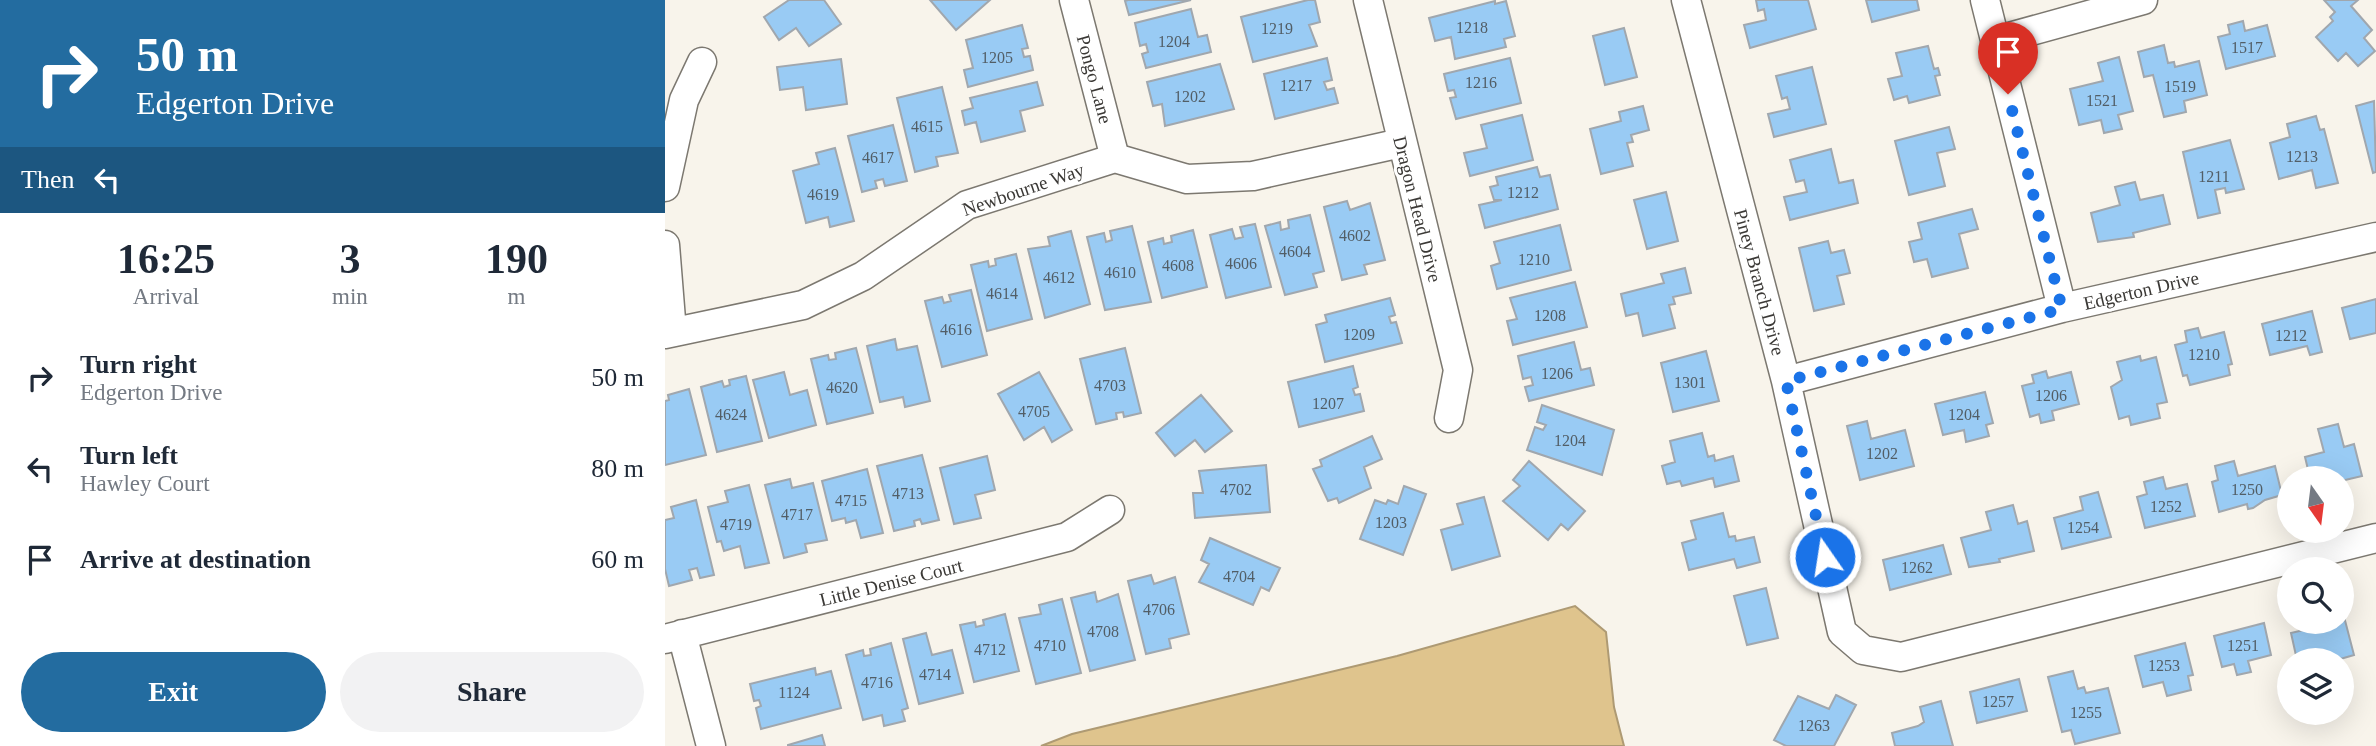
<!DOCTYPE html>
<html lang="en">
<head>
<meta charset="utf-8">
<style>
	:root { --surface:#fff; --page:#f2f2f3; --text:#1f2937; --muted:#747a83; --accent:#236ca0 }
	body { margin:0; font-family:Georgia,serif; background:var(--page); color:var(--text); height:100vh; display:flex; flex-direction:column; font-size:26px; white-space:nowrap }
	* { box-sizing:border-box; margin:0 }
	p { font-size:23px; color:var(--muted) }
	.icon { flex:none; width:38px; height:38px; fill:none; stroke:currentColor; stroke-width:2; stroke-linecap:round; stroke-linejoin:round }
	.map { position:relative; flex:1; overflow:hidden }
	.drawer { display:flex; flex-direction:column; background:var(--surface); width:665px }
	.drawer>* { flex:none }
	.top-card { background:#236ca0; color:#fff; overflow:hidden }
	.needle { width:46px; rotate:166deg }
	.buttons { position:absolute; left:1612px; top:466px; display:grid; gap:14px }
	.buttons a { display:grid; place-items:center; width:77px; height:77px; border-radius:50%; background:var(--surface); box-shadow:0 7px 28px #0002; font-size:35px }
	.pin { position:absolute; display:grid; place-items:center; width:60px; height:60px; color:#fff; margin:-72px -30px; border-radius:50% 50% 50% 0; rotate:-45deg; box-shadow:0 0 7px #0007 }
	.pin .icon { rotate:45deg }
	.me { position:absolute; width:77px; margin:-38px; rotate:347deg; stroke-linejoin:round; filter:drop-shadow(0 0 5px #0008) }
	.turn { display:flex; align-items:center; gap:24px; height:147px; padding:0 21px; font-size:32px }
	.turn .icon { width:91px; height:91px; stroke-width:2.5 }
	.turn b { display:block; font-size:49px; line-height:60px }
	.then { display:flex; align-items:center; height:66px; padding:0 21px; background:#0003; gap:14px; font-size:26px }
	.eta { display:flex; justify-content:space-evenly; align-items:center; height:119px; text-align:center }
	.eta b { font-size:42px; font-weight:600; line-height:49px }
	.action { display:flex; gap:14px; margin-top:auto; padding:14px 21px }
	.action a { flex:1; height:80px; border-radius:42px; background:var(--accent); color:#fff; font-size:28px; font-weight:600; line-height:80px; text-align:center }
	.action a+a { background:var(--page); color:var(--text) }
	ul { padding:0; list-style:none }
	li { display:flex; align-items:center; gap:21px; height:91px; padding:0 21px }
	li div { flex:1 }
	li b { display:block; font-size:26px }
	li em { font-style:normal }
	main { display:flex; flex:1; min-height:0 }
	.map>svg:first-child { display:block }
	.water { fill:#dfc48d; stroke:#ae9a73; stroke-width:2 }
	.building { fill:#99cbf4; stroke:#a0a7ae; stroke-width:2 }
	.lines { fill:none; stroke-linecap:round; stroke-linejoin:round }
	.minor-casing { stroke:#7c7870; stroke-width:31 }
	.minor { stroke:#fff; stroke-width:28 }
	.route { stroke:#1a73e8; stroke-width:12; stroke-dasharray:0 21.6 }
	.labels { text-anchor:middle; stroke-width:6; stroke-linejoin:round; paint-order:stroke }
	.number-label { font-size:16px; fill:#525e66 }
	.street-label { font-size:19px; fill:#3b3936; stroke:#fff }
</style>
</head>
<body>
<main>
<section class="drawer">
<div class="top-card">
<div class="turn"><svg class="icon" aria-label="right" viewBox="0 0 24 24"><path d="M7 20v-9h11M14 6l5 5-5 5"/></svg><div><b>50 m</b>Edgerton Drive</div></div>
<div class="then">Then<svg class="icon" aria-label="left" viewBox="0 0 24 24"><path d="M17 20v-9H6M10 6l-5 5 5 5"/></svg></div>
</div>
<div class="eta">
<div><b>16:25</b><p>Arrival</p></div>
<div><b>3</b><p>min</p></div>
<div><b>190</b><p>m</p></div>
</div>
<ul>
<li><svg class="icon" aria-label="right" viewBox="0 0 24 24"><path d="M7 20v-9h11M14 6l5 5-5 5"/></svg><div><b>Turn right</b><p>Edgerton Drive</p></div><em>50 m</em></li>
<li><svg class="icon" aria-label="left" viewBox="0 0 24 24"><path d="M17 20v-9H6M10 6l-5 5 5 5"/></svg><div><b>Turn left</b><p>Hawley Court</p></div><em>80 m</em></li>
<li><svg class="icon" aria-label="arrive" viewBox="0 0 24 24"><path d="M6 21V4h12l-3 4 3 4H6"/></svg><div><b>Arrive at destination</b></div><em>60 m</em></li>
</ul>
<div class="action"><a>Exit</a><a>Share</a></div>
</section>
<div class="map">
<svg width="1711" height="746" viewBox="0 0 1711 746">
	<rect width="100%" height="100%" fill="#f8f4eb"/>
	<!-- water -->
	<path class="water" d="M910 606 941 632 949 707 959 746H376L407 734 732 656Z"/>
	<!-- building -->
	<path class="building" d="M124 0H159L176 24 144 46 131 28 114 40 99 17Z
		M265 0H325L291 30Z
		M463 0H526L464 15 460 1Z
		M643 0H650L655 22 644 25 652 46 588 62 576 17Z
		M1091 0H1143L1151 29 1085 48 1079 25 1101 20 1099 9 1093 11Z
		M1201 0H1252L1254 10 1207 22Z
		M1659 0H1693L1686 6 1707 30 1699 38 1710 51 1693 66 1681 53 1673 61 1651 37 1668 21 1665 17 1670 12Z
		M830 1V4L841 1 850 36 839 39 841 47 790 59 786 37 770 41 764 18Z
		M526 9 533 37 542 35 546 52 481 68 477 54 483 52 481 44 475 46 470 23Z
		M1578 21 1580 31 1602 25 1610 56 1561 69 1553 37 1565 34 1563 25Z
		M357 25 363 48 357 49 359 57 365 56 368 70 303 87 299 70 308 68 301 40Z
		M959 28 972 77 940 85 928 36Z
		M1499 45 1503 63 1509 62 1510 67 1534 61 1542 95 1519 101 1521 112 1499 117 1488 75 1479 77 1473 52Z
		M1263 46 1269 69 1273 68 1275 75 1270 76 1275 95 1244 103 1242 96 1229 100 1223 79 1237 76 1231 53Z
		M1454 57 1468 111 1453 115 1457 129 1439 133 1436 120 1414 125 1405 89 1438 81 1433 63Z
		M662 58 667 80 659 82 662 90 669 88 673 103 610 119 599 74Z
		M845 58 856 103 791 119 785 98 791 97 789 90 783 91 779 74Z
		M176 59 182 104 141 110 138 87 115 90 112 67Z
		M555 64 569 109 500 126 497 104 488 106 482 82Z
		M1147 67 1161 124 1109 137 1103 114 1125 109 1122 97 1117 99 1111 76Z
		M372 82 378 105 355 111 360 131 316 142 311 122 300 125 297 111 308 108 305 98Z
		M277 87 293 153 271 157 273 166 250 172 232 98Z
		M1709 101 1711 172 1708 173 1691 106Z
		M978 106 984 130 966 135 968 142 962 143 968 166 936 174 925 129 956 121 954 112Z
		M857 115 868 160 805 176 799 153 822 148 816 125Z
		M1651 116 1655 130 1659 129 1673 183 1651 188 1647 170 1614 179 1605 143 1625 137 1622 124Z
		M228 125 242 181 220 186 218 179 210 181 212 188 197 192 183 136Z
		M1284 127 1290 149 1272 153 1280 186 1244 195 1230 141Z
		M1565 140 1579 189 1561 193 1560 188 1550 190 1555 213 1533 218 1518 152Z
		M170 148 189 221 165 227 163 217 141 223 128 171 154 164 151 153Z
		M1166 149 1174 183 1188 180 1193 203 1125 220 1119 197 1142 192 1139 180 1131 182 1125 160Z
		M872 167 875 177 885 175 893 209 820 228 814 205 837 200H829L825 187 833 185 831 177Z
		M1470 182 1475 200 1498 195 1505 224 1468 233 1469 237 1433 242 1426 213 1455 205 1450 187Z
		M1001 192 1013 241 982 249 969 200Z
		M682 201 685 210 705 203 720 260 699 265 702 274 677 280 659 207Z
		M1307 209 1313 229 1294 234 1303 268 1267 277 1262 259 1249 262 1244 242 1257 239 1253 223Z
		M645 215 659 271 648 274 652 287 620 295 600 226 615 222 616 230 624 228 623 220Z
		M590 224 606 287 561 298 545 235 567 229 570 239 578 237 575 227Z
		M895 225 906 270 832 289 826 266 835 263 829 242Z
		M467 226 486 302 440 310 422 237 439 233 441 242 447 240 445 231Z
		M528 230 542 287 497 298 483 242 498 238 499 244 507 242 506 236Z
		M406 231 425 304 380 318 363 249 385 246 383 237Z
		M1163 241 1166 253 1179 250 1185 273 1172 276 1179 304 1149 311 1134 248Z
		M351 254 367 319 322 331 306 265 323 261 324 267 331 265 330 259Z
		M1020 268 1026 293 1008 297 1010 304 1004 305 1010 328 978 336 973 313 961 316 956 294 999 283 996 274Z
		M910 282 922 327 848 345 842 321 852 319 845 298Z
		M306 290 322 355 277 367 260 301 277 297 279 303 286 301 284 295Z
		M725 298 730 315 724 317 726 323 731 322 737 343 660 362 651 325 662 322 660 315Z
		M1711 299V333L1685 339 1677 308Z
		M1647 311 1657 352 1645 355 1642 346 1605 355 1597 324Z
		M1533 328 1536 338 1559 332 1567 364 1563 365 1565 375 1525 385 1522 375 1518 376 1510 345 1522 342 1520 331Z
		M230 339 232 350 252 346 265 401 240 407 238 397 215 402 202 346Z
		M909 342 916 370 925 368 929 385 864 401 860 387 868 385 866 377 858 379 853 356Z
		M191 348 208 413 162 424 146 359 163 355 164 360 171 359 170 353Z
		M460 348 476 413 459 417 458 412 451 413 452 419 431 424 415 359Z
		M1041 351 1054 401 1008 412 996 363Z
		M1475 356 1476 361 1491 357 1502 402 1492 404 1495 418 1466 425 1464 416 1454 419 1446 387 1457 380 1452 362Z
		M688 366 693 387 688 389 690 395 695 394 699 411 634 427 623 382Z
		M1381 371 1383 378 1406 372 1414 404 1387 411 1389 420 1376 423 1374 414 1365 417 1357 386 1369 383 1367 375Z
		M119 372 125 395 142 390 151 425 104 438 88 380Z
		M374 372 407 430 387 442 379 427 359 440 333 394Z
		M81 376 97 441 52 452 36 387 57 381 59 387 65 385 64 380Z
		M24 389 41 455 0 465V401L4 400 3 395Z
		M1320 392 1328 423 1321 425 1324 436 1301 442 1299 430 1278 435 1270 404Z
		M536 395 567 431 540 452 530 440 510 456 491 433Z
		M877 405 949 430 937 475 862 450 870 427 878 430 881 425 872 422Z
		M1202 421 1206 439 1240 430 1249 466 1195 480 1182 426Z
		M1673 424 1679 447 1689 444 1697 476 1676 481V478H1645L1640 457 1659 452 1653 429Z
		M1037 433 1043 457 1049 455 1050 461 1068 456 1074 481 1050 487 1048 478 1017 486 1015 481 1002 484 997 466 1010 462 1005 441Z
		M707 436 717 459 699 467 706 488 674 503 672 498 663 501 648 469 657 466 655 460Z
		M257 455 274 520 257 524 255 519 249 521 250 526 229 531 212 466Z
		M322 456 330 490 310 495 316 518 289 524 275 468Z
		M864 461 920 511 903 530 896 524 883 540 838 501 855 486 848 480Z
		M1569 461 1573 476 1610 466 1617 495 1600 500 1588 508 1583 509 1582 504 1554 512 1547 482 1553 480 1550 466Z
		M601 465 605 512 530 518 528 493H538L534 471Z
		M202 469 218 533 196 538 191 520 181 523 180 518 167 521 157 481Z
		M1498 477 1501 489 1522 484 1530 516 1480 528 1472 497 1482 494 1479 482Z
		M125 479 127 488 148 483 162 540 140 544 142 552 119 558 100 485Z
		M84 485 104 563 80 568 75 546 59 551 56 541 52 542 43 507 63 502 60 491Z
		M739 486 761 494 738 555 695 539 710 500 721 504 723 500 733 504Z
		M1433 492 1446 537 1397 549 1389 518 1418 510 1415 497Z
		M819 497 835 556 787 570 776 530 798 524 792 504Z
		M31 500 49 575 35 578 32 568 24 570 27 580 4 586 0 569V520L9 518 6 507Z
		M1348 505 1353 524 1362 521 1369 551 1334 559 1335 562 1304 567 1296 538 1326 530 1321 512Z
		M1058 513 1064 537 1070 536 1071 541 1089 537 1095 562 1072 568 1069 559 1024 570 1017 543 1031 539 1026 521Z
		M545 538 615 568 604 591 596 587 588 605 534 582 544 564 536 560Z
		M1278 545 1286 574 1225 590 1218 560Z
		M486 575 489 584 510 577 524 634 504 639 506 648 481 654 463 581Z
		M1101 588 1113 638 1082 645 1069 596Z
		M430 592 432 602 453 594 470 660 425 671 406 598Z
		M397 599 416 673 371 684 354 618 376 614 374 605Z
		M1676 605 1689 655 1672 660H1632L1626 633 1660 625 1659 621H1676Z
		M340 614 354 671 309 682 295 625 310 622 311 627 319 625 318 620Z
		M1599 623 1606 655 1583 661 1586 672 1572 675 1569 664 1557 667 1549 636Z
		M261 633 267 655 287 650 298 693 254 704 238 639Z
		M226 643 243 708 237 710 240 721 219 726 217 715 198 720 181 655 198 650 199 656 206 655 205 649Z
		M1520 643 1528 675 1523 676 1526 690 1502 696 1498 682 1478 687 1470 656Z
		M150 668 151 675 166 671 176 708 96 729 91 708 96 706 94 700 89 701 85 684Z
		M1408 671 1413 689 1419 687 1421 693 1443 688 1455 733 1410 744 1406 730 1397 732 1383 677Z
		M1354 679 1362 711 1312 723 1305 692Z
		M1171 695 1191 705 1169 746H1121L1109 740 1133 696 1164 709Z
		M1276 701 1288 746H1230L1227 733 1253 726 1259 722 1255 707Z
		M157 735 160 746H123V745Z"/>
	<g class="lines">
		<!-- minor casing -->
		<g class="minor-casing">
			<path id="minor" d="M409 0 450 158
				M703 0 793 370 784 418
				M1021 0 1121 381 1177 632 1198 650 1236 657 1711 538
				M1320 0 1397 308
				M1330 41 1478 0
				M0 187 19 100 37 62
				M0 245 7 332
				M0 334 138 305 198 276 302 205 450 158 522 179 588 176 736 143
				M1121 381 1397 308 1711 237
				M17 634 46 746
				M0 639 402 537 445 510"/>
		</g>
		<!-- minor -->
		<use href="#minor" class="minor"/>
	</g>
	<g class="lines">
		<!-- route -->
		<path class="route" d="M1160 557 1121 381 1397 309 1343 94"/>
	</g>
	<g class="labels">
		<!-- number labels -->
		<g class="number-label">
			<text x="807" y="33">1218</text>
			<text x="612" y="34">1219</text>
			<text x="509" y="47">1204</text>
			<text x="1582" y="53">1517</text>
			<text x="332" y="63">1205</text>
			<text x="816" y="88">1216</text>
			<text x="631" y="91">1217</text>
			<text x="1515" y="92">1519</text>
			<text x="525" y="102">1202</text>
			<text x="1437" y="106">1521</text>
			<text x="262" y="132">4615</text>
			<text x="1637" y="162">1213</text>
			<text x="213" y="163">4617</text>
			<text x="1549" y="182">1211</text>
			<text x="858" y="198">1212</text>
			<text x="158" y="200">4619</text>
			<text x="690" y="241">4602</text>
			<text x="630" y="257">4604</text>
			<text x="869" y="265">1210</text>
			<text x="576" y="269">4606</text>
			<text x="513" y="271">4608</text>
			<text x="455" y="278">4610</text>
			<text x="394" y="283">4612</text>
			<text x="337" y="299">4614</text>
			<text x="885" y="321">1208</text>
			<text x="291" y="335">4616</text>
			<text x="694" y="340">1209</text>
			<text x="1626" y="341">1212</text>
			<text x="1539" y="360">1210</text>
			<text x="892" y="379">1206</text>
			<text x="1025" y="388">1301</text>
			<text x="445" y="391">4703</text>
			<text x="177" y="393">4620</text>
			<text x="1386" y="401">1206</text>
			<text x="663" y="409">1207</text>
			<text x="369" y="417">4705</text>
			<text x="66" y="420">4624</text>
			<text x="1299" y="420">1204</text>
			<text x="905" y="446">1204</text>
			<text x="1217" y="459">1202</text>
			<text x="571" y="495">4702</text>
			<text x="1582" y="495">1250</text>
			<text x="243" y="499">4713</text>
			<text x="186" y="506">4715</text>
			<text x="1501" y="512">1252</text>
			<text x="132" y="520">4717</text>
			<text x="726" y="528">1203</text>
			<text x="71" y="530">4719</text>
			<text x="1418" y="533">1254</text>
			<text x="1252" y="573">1262</text>
			<text x="574" y="582">4704</text>
			<text x="494" y="615">4706</text>
			<text x="438" y="637">4708</text>
			<text x="385" y="651">4710</text>
			<text x="1578" y="651">1251</text>
			<text x="325" y="655">4712</text>
			<text x="1499" y="671">1253</text>
			<text x="270" y="680">4714</text>
			<text x="212" y="688">4716</text>
			<text x="129" y="698">1124</text>
			<text x="1333" y="707">1257</text>
			<text x="1421" y="718">1255</text>
			<text x="1149" y="731">1263</text>
		</g>
		<!-- street labels -->
		<g class="street-label">
			<text transform="translate(430 79) rotate(75)" y="7">Pongo Lane</text>
			<text transform="translate(358 189) rotate(-19)" y="7">Newbourne Way</text>
			<text transform="translate(753 209) rotate(76)" y="7">Dragon Head Drive</text>
			<text transform="translate(1095 282) rotate(75)" y="7">Piney Branch Drive</text>
			<text transform="translate(1476 290) rotate(-13)" y="7">Edgerton Drive</text>
			<text transform="translate(226 582) rotate(-14)" y="7">Little Denise Court</text>
		</g>
	</g>
</svg>
<div class="buttons">
<a><svg class="needle" viewBox="-14 -14 28 28"><path d="M0-13l5 13h-10z" fill="#e53935"/><path d="M0 13l5-13h-10z" fill="#747a83"/></svg></a>
<a><svg class="icon" aria-label="search" viewBox="0 0 24 24"><circle cx="10" cy="10" r="6"/><path d="M15 15l6 6"/></svg></a>
<a><svg class="icon" aria-label="layers" viewBox="0 0 24 24"><path d="M12 4l9 5-9 5-9-5zM3 14l9 5 9-5"/></svg></a>
</div>
<div class="pin" style="left:1343px;top:94px;background:#d93025"><svg class="icon" aria-label="arrive" viewBox="0 0 24 24"><path d="M6 21V4h12l-3 4 3 4H6"/></svg></div>
<svg class="me" style="left:1160px;top:557px" viewBox="-20 -20 40 40"><circle r="17" fill="#1a73e8" stroke="#fff" stroke-width="3"/><path d="M0-11L8 9 0 5-8 9z" fill="#fff"/></svg>
</div>
</main>
</body>
</html>
